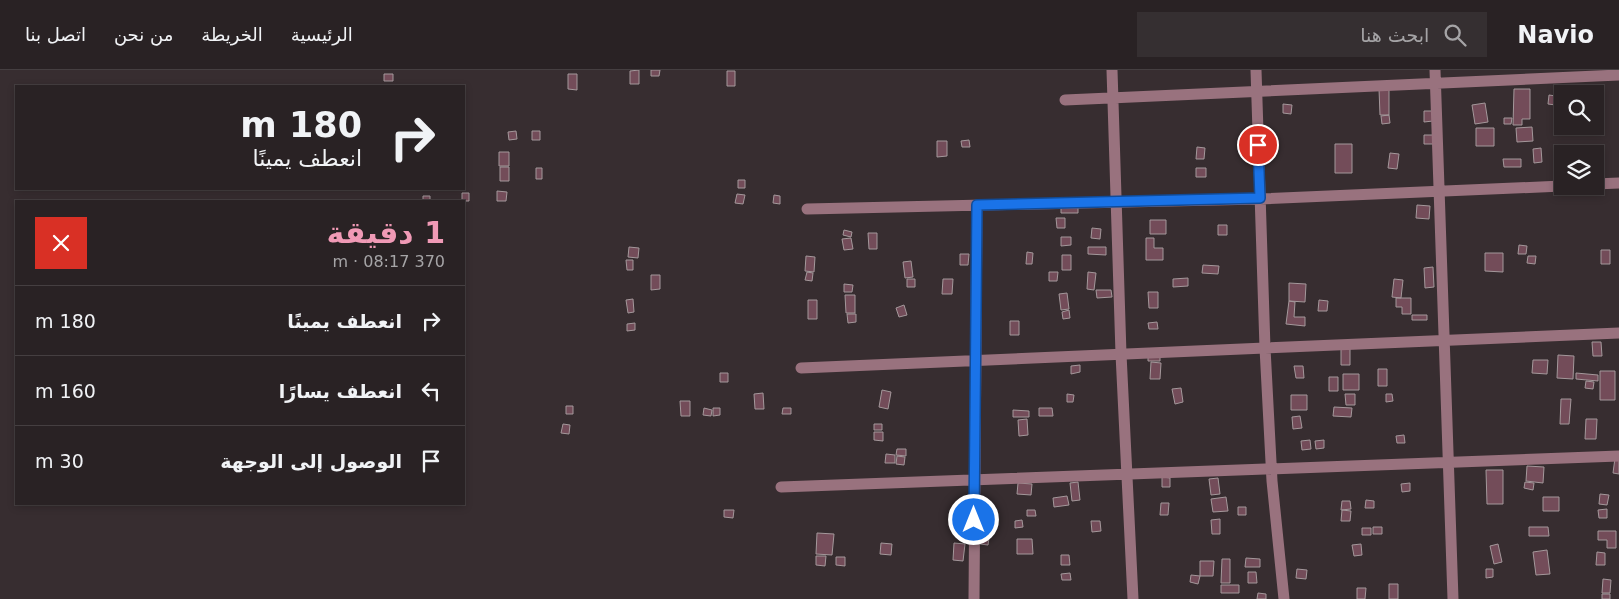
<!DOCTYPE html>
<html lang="ar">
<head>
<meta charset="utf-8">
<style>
	:root { --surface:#292224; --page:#352f31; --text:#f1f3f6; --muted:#a5a4a6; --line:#453f41; --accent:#f09ab6 }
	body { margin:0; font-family:"DejaVu Sans",Vazirmatn,sans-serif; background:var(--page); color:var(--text); direction:rtl; height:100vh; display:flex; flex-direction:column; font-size:19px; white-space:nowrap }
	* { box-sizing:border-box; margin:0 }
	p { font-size:16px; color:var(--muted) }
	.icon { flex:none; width:28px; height:28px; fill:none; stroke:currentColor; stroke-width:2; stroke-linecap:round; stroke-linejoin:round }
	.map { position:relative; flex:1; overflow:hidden; direction:ltr }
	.side { position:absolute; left:15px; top:130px; width:450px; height:305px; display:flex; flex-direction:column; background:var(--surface); border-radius:0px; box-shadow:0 2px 8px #0003,0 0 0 1px var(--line); direction:rtl }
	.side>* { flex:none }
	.hud { position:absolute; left:15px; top:15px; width:450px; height:105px; border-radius:0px; box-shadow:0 2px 8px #0003,0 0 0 1px var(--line); direction:rtl; background:#292224; color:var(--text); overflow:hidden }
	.fabs { position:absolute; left:1554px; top:15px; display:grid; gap:10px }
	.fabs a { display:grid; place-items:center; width:50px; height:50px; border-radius:0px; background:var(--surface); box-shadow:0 2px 8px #0003,0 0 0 1px var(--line); font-size:25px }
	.pin { position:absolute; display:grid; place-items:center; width:42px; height:42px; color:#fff; margin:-21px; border:2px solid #fff; border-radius:50%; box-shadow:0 1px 5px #0007 }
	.me { position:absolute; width:55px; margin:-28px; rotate:0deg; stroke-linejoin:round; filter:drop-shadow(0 0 4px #0008) }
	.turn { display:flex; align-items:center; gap:18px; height:105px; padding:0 20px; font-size:22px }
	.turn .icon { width:65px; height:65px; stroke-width:2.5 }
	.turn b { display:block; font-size:35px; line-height:42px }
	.round { display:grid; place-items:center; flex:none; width:52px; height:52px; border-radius:0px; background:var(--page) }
	.overview { display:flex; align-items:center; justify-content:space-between; height:85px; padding:0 20px }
	h1 { font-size:30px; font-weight:700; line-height:38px; color:var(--accent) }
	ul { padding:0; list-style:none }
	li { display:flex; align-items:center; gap:15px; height:70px; padding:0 20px; border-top:1px solid var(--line) }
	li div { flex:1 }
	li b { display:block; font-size:19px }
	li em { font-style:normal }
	header { display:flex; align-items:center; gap:30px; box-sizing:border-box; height:70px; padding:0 25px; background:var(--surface); border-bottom:1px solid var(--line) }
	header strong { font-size:24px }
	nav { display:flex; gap:28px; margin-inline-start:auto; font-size:18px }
	.search { width:350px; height:45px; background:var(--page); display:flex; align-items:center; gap:12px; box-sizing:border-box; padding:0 18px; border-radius:0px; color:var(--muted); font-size:19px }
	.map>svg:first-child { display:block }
	.building { fill:#734c59; stroke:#a4989b }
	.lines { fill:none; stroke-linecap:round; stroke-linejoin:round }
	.minor { stroke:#99727e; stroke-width:11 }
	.route-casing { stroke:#114b97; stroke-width:12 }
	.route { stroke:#1a73e8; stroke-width:9 }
</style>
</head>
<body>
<header>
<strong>Navio</strong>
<div class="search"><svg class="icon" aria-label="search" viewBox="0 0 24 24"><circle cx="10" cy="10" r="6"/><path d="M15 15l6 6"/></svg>ابحث هنا</div>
<nav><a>الرئيسية</a><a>الخريطة</a><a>من نحن</a><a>اتصل بنا</a></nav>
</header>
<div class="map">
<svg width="1619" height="529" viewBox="0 0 1619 529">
	<rect width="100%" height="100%" fill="#372d30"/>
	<!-- building -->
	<path class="building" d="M639 0V14H630V1Z
		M651 0H660L659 6H651Z
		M727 1H735V16H727Z
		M384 4H393V11H384Z
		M568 4H577V20L568 19Z
		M1379 19H1389V45H1380Z
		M1514 19H1530V49H1522V55H1513Z
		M1549 25 1556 26V35L1548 34Z
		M1485 33 1488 52 1475 54 1472 35Z
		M1283 34 1292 35 1291 44 1283 43Z
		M1424 41H1432L1433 51 1424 52Z
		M1389 45 1390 53 1382 54 1381 46Z
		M1504 48H1512L1511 54H1504Z
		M1532 57 1533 71 1517 72 1516 58Z
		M1476 58H1494V76H1476Z
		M516 61 517 69 509 70 508 62Z
		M532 61H540V70H532Z
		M1424 65H1433V74H1424Z
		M969 70 970 77H962L961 71Z
		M937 71H947V86L937 87Z
		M1242 72 1249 73 1247 82 1241 81Z
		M1335 74H1352V103H1335Z
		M1197 77 1205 78 1204 89H1196Z
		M1541 78 1542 92 1534 93 1533 79Z
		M499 82H509V96H499Z
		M1390 83 1399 84 1397 99 1388 98Z
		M1503 89H1521V97H1504Z
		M500 97H509V111H500Z
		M536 98H542V109H536Z
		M1196 98H1206V107H1196Z
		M738 110H745V118H738Z
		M497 121 507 122 506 131H497Z
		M462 123H469V131H462Z
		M737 124 745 125 743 134 735 133Z
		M774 125 780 126V134L773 133Z
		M423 126H430V131H423Z
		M1061 135H1078V143H1061Z
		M1417 135 1430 136 1429 149 1416 148Z
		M1056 148H1065V158H1057Z
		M1150 150H1166V164H1150Z
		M1218 155H1227V165H1218Z
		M1092 158 1101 159 1100 169 1091 168Z
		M844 160 852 162 851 167 843 165Z
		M868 163H877V179H869Z
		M1061 167H1071V175L1061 176Z
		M851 168 853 179 844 180 842 169Z
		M1146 168H1154V178H1163V190H1146Z
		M1519 175 1527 176 1526 184H1518Z
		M629 177 639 178 638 188 628 187Z
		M1088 177H1106V185L1088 184Z
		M1601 180H1610V194H1601Z
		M1027 182 1033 183 1032 194H1026Z
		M1485 183H1503V202L1485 201Z
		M960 184H969L968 195H960Z
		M1062 185H1071V200H1062Z
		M806 186 815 187 814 202 805 201Z
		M1528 186H1536L1535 194 1527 193Z
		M626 190H633V200H627Z
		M911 191 913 207 905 208 903 192Z
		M1203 195 1219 196 1218 204 1202 203Z
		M1433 197 1434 217 1425 218 1424 198Z
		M807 202 813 203 812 211 805 210Z
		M1049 202H1058L1057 211H1049Z
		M1088 202 1096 203 1094 220 1087 219Z
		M651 205H660V219L651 220Z
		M1188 208V216L1173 217V209Z
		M907 209H915V217H907Z
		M943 209H953L952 224H942Z
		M1394 209 1403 210 1401 228 1392 227Z
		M1289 213 1306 214 1305 232 1289 231Z
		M844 214 853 215 852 222H844Z
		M1096 220H1111L1112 227 1097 228Z
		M1148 222H1158V238H1149Z
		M1067 223 1069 239 1061 240 1059 224Z
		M845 225H855V243H846Z
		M1396 228H1411V244H1402V237H1396Z
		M633 229 634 242 628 243 626 230Z
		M808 230H817V249H808Z
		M1319 230 1328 231 1327 241H1318Z
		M1289 231 1295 232 1294 247H1305V256L1286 254Z
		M904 235 907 245 899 247 896 238Z
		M1069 240 1070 248 1063 249 1062 242Z
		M847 244H856V252L848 253Z
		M1412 245H1427V250H1412Z
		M1010 251H1019V265H1010Z
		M1157 252 1158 259H1149L1148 253Z
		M635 253V260L627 261V254Z
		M1592 272H1601L1602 286H1593Z
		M1341 279H1350V295H1341Z
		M1558 285 1574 286 1573 309 1557 308Z
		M1160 286V291H1148V287Z
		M1533 290H1548L1547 304 1532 303Z
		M1151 292 1161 293 1160 309H1150Z
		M1080 295V302L1071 304V296Z
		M1294 296H1303L1304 308H1296Z
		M1378 299H1387V316H1378Z
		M1600 301H1615V330H1600Z
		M720 303H728V312H720Z
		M1576 303 1598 305V311L1576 309Z
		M1343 304H1359V320H1343Z
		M1329 307H1338V321H1329Z
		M1586 311 1594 312 1593 319 1585 318Z
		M1181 318 1183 332 1175 334 1172 319Z
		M882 320 891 322 888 339 879 337Z
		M763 323 764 339H755L754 324Z
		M1067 324 1074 325 1073 332H1067Z
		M1345 324H1355V335H1346Z
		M1386 324H1392L1393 331 1386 332Z
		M1291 325H1307V340H1291Z
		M1561 329H1571L1569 354H1560Z
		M680 331H690V346H681Z
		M566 336H573V344H566Z
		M1334 337 1352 338 1351 347 1333 346Z
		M704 338 712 340 711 346 703 345Z
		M713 338H720V345L713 346Z
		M783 338H791V344H782Z
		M1039 338H1052L1053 346H1039Z
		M1013 340 1029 341V347H1013Z
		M1300 346 1302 358 1293 359 1292 347Z
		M1027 349 1028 365 1019 366 1018 350Z
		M1586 349H1597L1596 369H1585Z
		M563 354 570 355 569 364 561 363Z
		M874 354H882V360H874Z
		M874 362H883V371L874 370Z
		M1404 365 1405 373H1397L1396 366Z
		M1310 370 1311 379 1302 380 1301 371Z
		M1324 370V378L1316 379 1315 371Z
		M897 379H906V386L896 385Z
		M886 384 895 385V393H885Z
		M897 386 905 387 904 395 896 394Z
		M1615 388 1619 389V404L1613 403Z
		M1527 396 1544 397 1543 413 1526 411Z
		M1486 400H1503V434H1487Z
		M1162 407 1170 408V417H1162Z
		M1218 408 1220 424 1211 425 1209 409Z
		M1078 412 1080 430 1072 431 1070 413Z
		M1525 412 1534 413 1533 420 1524 418Z
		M1018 413 1032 414 1031 425 1017 424Z
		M1410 413V421L1402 422 1401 414Z
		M1600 424 1609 425 1607 435 1599 434Z
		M1067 426 1069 435 1054 437 1053 428Z
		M1226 427 1228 441 1213 442 1211 429Z
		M1543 427H1559V441H1543Z
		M1366 430 1374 431V438H1365Z
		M1342 431H1350L1351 439 1341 440Z
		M1161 433H1169L1168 445H1160Z
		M1238 437H1246V445H1238Z
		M1607 439V448H1599L1598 440Z
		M724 440H734L733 448 724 447Z
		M1027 440H1035L1036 446H1027Z
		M1342 440 1351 441 1350 451H1341Z
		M1220 449V464H1212L1211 450Z
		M1022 450 1023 457 1015 458V451Z
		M1091 451H1100L1101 461 1092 462Z
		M1373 457H1382V464H1373Z
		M1529 457H1548L1549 466H1529Z
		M1362 458H1371V465H1362Z
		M1598 461H1616V478H1607V470H1598Z
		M817 463 834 464 832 485 816 484Z
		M980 467 989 468 988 475 980 474Z
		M1017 469H1032L1033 484H1017Z
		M881 473 892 474 891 485 880 484Z
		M954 473 965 474 963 491 953 490Z
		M1361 474 1362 485 1354 486 1352 475Z
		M1498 474 1502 492 1494 494 1490 476Z
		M1547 480 1550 504 1536 505 1533 482Z
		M1597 482 1605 483V495H1596Z
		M1061 485H1069L1070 495H1061Z
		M816 486H826L825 496 816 495Z
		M836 487H845V496L836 495Z
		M1246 488 1260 489V497H1245Z
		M1222 489H1230V513H1221Z
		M1200 491H1214L1213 506H1200Z
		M1297 499 1307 500 1306 509 1296 508Z
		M1486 499H1493V507L1486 508Z
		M1248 502H1256L1257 513H1248Z
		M1070 503 1071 510H1062L1061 504Z
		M1191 505 1200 506 1198 514 1190 512Z
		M1603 509 1611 510 1610 523H1602Z
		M1389 514H1398V529H1389Z
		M1221 515H1239V523H1221Z
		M1357 518H1366L1365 529H1357Z
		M1258 523 1266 524V529H1257Z
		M1602 524H1610V529H1602Z"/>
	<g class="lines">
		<!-- minor -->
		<path class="minor" d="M1112 0 1121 284 1133 529
			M1256 0 1265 278 1619 263
			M1435 0 1453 529
			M1065 30 1619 5
			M1595 114 1619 113
			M807 139 1260 129 1562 116
			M801 298 1265 278 1272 411 1284 529
			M781 417 1619 386
			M974 529 977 135"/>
	</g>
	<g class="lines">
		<!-- route casing -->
		<g class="route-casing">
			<path id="route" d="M974 450 977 135 1260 128 1258 75"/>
		</g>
		<!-- route -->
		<use href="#route" class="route"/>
	</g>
</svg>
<div class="fabs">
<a><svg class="icon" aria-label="search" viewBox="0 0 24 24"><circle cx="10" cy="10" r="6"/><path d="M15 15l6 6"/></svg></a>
<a><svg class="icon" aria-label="layers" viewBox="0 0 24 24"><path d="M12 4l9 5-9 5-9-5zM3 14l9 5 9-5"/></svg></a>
</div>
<div class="pin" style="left:1258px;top:75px;background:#d93025"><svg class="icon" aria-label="arrive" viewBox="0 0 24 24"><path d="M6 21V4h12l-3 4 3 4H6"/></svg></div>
<svg class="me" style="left:974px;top:450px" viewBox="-20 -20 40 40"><circle r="17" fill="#1a73e8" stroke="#fff" stroke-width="3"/><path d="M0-11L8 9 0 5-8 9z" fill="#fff"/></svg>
<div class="hud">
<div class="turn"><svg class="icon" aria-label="right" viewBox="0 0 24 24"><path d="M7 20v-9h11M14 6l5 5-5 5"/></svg><div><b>180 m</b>انعطف يمينًا</div></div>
</div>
<section class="side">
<div class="overview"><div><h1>1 دقيقة</h1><p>370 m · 08:17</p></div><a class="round" style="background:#d93025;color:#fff"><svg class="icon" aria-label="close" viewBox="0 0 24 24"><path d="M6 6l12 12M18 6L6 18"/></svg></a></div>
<ul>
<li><svg class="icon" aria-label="right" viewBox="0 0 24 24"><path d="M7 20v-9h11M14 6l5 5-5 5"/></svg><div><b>انعطف يمينًا</b></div><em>180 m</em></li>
<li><svg class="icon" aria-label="left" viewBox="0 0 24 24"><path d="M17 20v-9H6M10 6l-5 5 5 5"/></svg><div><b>انعطف يسارًا</b></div><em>160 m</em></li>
<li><svg class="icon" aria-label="arrive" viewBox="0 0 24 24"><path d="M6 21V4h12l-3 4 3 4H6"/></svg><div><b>الوصول إلى الوجهة</b></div><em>30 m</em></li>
</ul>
</section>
</div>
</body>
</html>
